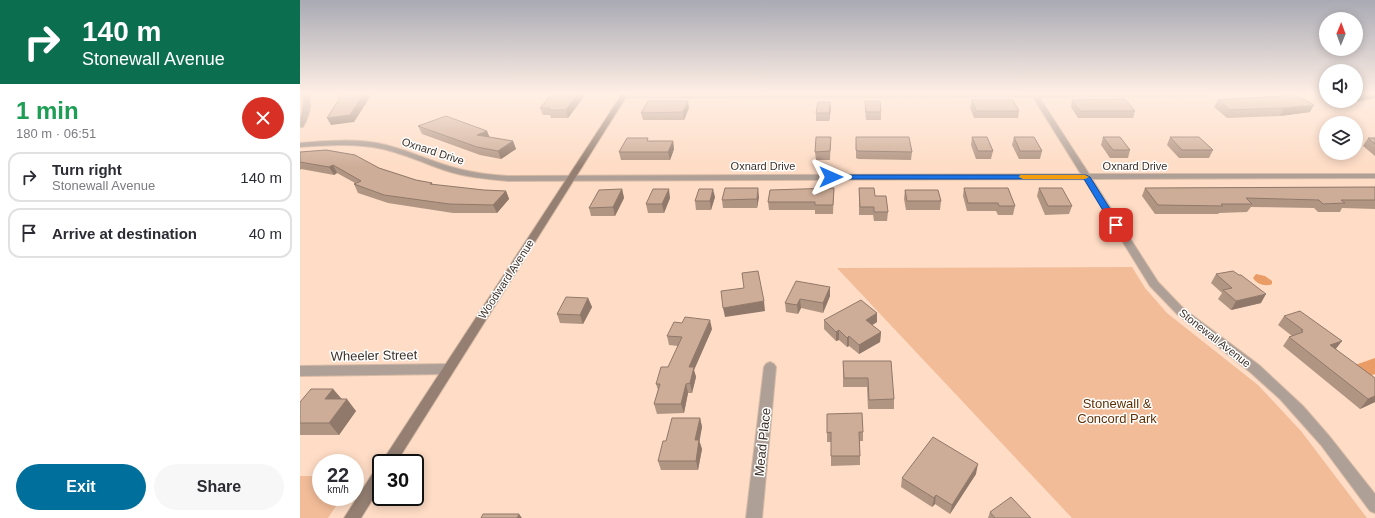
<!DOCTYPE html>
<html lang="en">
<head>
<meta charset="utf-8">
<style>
	:root { --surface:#fff; --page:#f7f7f7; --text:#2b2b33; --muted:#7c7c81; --line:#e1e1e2; --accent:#016f9b }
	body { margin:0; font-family:Helvetica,sans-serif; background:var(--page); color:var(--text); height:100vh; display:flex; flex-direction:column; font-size:15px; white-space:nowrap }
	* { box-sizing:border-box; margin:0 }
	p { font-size:13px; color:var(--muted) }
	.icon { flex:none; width:22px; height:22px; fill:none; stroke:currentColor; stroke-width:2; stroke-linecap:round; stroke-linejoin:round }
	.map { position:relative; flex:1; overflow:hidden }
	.side { display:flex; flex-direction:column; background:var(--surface); width:300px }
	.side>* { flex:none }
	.top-card { background:#0b6e4f; color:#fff; overflow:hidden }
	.needle { width:26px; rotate:1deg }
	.fabs { position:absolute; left:1019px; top:12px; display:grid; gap:8px }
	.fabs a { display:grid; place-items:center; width:44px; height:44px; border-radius:50%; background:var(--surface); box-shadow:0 2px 10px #0003; font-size:20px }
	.speed { position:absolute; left:12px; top:454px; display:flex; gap:8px; font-size:20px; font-weight:700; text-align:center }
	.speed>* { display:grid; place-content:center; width:52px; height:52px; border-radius:50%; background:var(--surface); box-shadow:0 2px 10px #0003; line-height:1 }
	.speed small { font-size:10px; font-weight:400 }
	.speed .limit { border:2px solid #111; border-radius:6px; background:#fff; color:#111 }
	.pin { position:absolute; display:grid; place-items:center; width:34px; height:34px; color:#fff; margin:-17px; border-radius:8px; box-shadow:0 2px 6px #0006 }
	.me { position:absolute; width:44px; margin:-22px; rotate:90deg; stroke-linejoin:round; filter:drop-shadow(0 0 3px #0008) }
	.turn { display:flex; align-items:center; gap:14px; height:84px; padding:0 16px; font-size:18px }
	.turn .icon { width:52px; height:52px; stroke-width:2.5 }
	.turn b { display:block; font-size:28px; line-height:34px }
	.round { display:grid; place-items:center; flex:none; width:42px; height:42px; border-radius:21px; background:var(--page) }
	.overview { display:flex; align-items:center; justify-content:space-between; height:68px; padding:0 16px }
	h1 { font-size:24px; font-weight:800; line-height:30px; color:#1e9e55 }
	.action { display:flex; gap:8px; margin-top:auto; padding:8px 16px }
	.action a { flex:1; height:46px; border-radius:24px; background:var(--accent); color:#fff; font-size:16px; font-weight:800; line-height:46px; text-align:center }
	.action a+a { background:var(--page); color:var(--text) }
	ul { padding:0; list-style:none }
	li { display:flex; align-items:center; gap:12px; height:50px; margin:0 8px 6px; padding:0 8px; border:2px solid var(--line); border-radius:12px }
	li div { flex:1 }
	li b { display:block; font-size:15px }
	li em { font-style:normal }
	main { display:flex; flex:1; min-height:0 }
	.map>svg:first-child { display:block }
	.green { fill:#f2bc99 }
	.water { fill:#ea9c66 }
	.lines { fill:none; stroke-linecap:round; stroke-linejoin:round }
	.street-casing { stroke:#d7baa5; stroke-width:2 }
	.secondary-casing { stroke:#d7baa5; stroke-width:2 }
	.street { fill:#afa097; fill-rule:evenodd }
	.secondary { fill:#947f72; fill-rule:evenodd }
	.wall { fill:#b19583 }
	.shaded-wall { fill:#90796a }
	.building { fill:#cead98; stroke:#90796a }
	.route { fill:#1a73e8; stroke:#114b97 }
	.slow { fill:#f59e0b }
	.labels { text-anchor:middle; stroke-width:3; stroke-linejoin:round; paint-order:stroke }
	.street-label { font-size:11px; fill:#3d3027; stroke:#fff }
	.near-street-label { font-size:13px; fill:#3d3027; stroke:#fff }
	.near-park-label { font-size:13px; fill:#613004; stroke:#fff }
</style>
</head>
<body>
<main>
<section class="side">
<div class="top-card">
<div class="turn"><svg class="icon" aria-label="right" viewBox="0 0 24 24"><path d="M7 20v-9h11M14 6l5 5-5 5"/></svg><div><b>140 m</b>Stonewall Avenue</div></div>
</div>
<div class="overview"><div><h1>1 min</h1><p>180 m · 06:51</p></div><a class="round" style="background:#d93025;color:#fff"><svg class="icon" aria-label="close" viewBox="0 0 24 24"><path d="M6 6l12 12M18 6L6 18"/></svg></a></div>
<ul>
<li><svg class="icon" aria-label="right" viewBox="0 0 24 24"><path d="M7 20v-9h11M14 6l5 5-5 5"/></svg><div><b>Turn right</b><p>Stonewall Avenue</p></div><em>140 m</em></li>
<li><svg class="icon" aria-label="arrive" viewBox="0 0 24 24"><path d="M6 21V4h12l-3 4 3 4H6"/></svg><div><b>Arrive at destination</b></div><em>40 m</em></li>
</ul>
<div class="action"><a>Exit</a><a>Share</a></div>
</section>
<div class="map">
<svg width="1075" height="518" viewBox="0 0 1075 518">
	<rect width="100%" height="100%" fill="#fedcc5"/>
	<!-- green -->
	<path class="green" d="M832 267 845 288 867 313 958 385 1001 431 1067 518H772L537 268Z
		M0 476H21V497H42L28 518H0Z"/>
	<!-- water -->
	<path class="water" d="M956 274 965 276 972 281V284C965 287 957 284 953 278Z
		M1075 358V374L1070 376 1055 365Z"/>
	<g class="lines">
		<!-- street casing -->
		<g class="street-casing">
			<path id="street" d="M3 94H9C12 107 9 116 3 127H0C0 116 5 106 3 94Z
				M323 94H911L908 96 739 97 789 174H1075V178L792 179 858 282 884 309 959 365 1003 406 1030 437 1075 494V513L1070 511 1021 445 980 399 950 372 877 314 850 286 784 179 208 181C186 179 165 177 144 170 124 163 104 154 83 149 56 143 28 145 0 147V143C29 141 58 138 86 145 111 151 134 163 159 169 175 173 191 175 208 176L781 174 733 97 324 98 321 96Z
				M470 362 474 364 476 367 462 518H446L464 367 466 364Z
				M148 364 152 366 154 369 152 372 148 374 0 376V366Z"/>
		</g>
		<!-- secondary casing -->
		<g class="secondary-casing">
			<path id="secondary" d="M322 94H328L96 463H81Z
				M81 466V486L61 518H44L76 468Z"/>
		</g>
		<!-- street -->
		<use href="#street" class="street"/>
		<!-- secondary -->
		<use href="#secondary" class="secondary"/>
	</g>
	<!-- wall -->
	<path class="wall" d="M252 94H286L268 118H251L250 115H243L240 108Z
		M996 95 1010 112 980 116 927 118 914 107 918 100Z
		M672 100 719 111 718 118H674L670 107Z
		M772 100 835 111 833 118H778L771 107Z
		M565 101 581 112V120H566L565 109Z
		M1035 101H1056L1043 105Z
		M389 108 384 120H343L341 113Z
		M531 109 529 121H516V113Z
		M118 126 187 131 189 137 213 141 216 149 201 159 180 155 122 134Z
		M531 137 530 160H516L515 152Z
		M556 137 612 152 611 160 558 159 556 158Z
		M672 137 693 151 691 159H676L671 145Z
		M714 137 742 151 740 159H719L712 145Z
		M803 137 830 150 828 158H810L801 145Z
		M870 137 913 150 909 158H879L867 145Z
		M1068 138H1075V156L1063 146Z
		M349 141H373L374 149 370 160H321L319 152Z
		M0 152 79 168 116 180 132 183 133 185 184 190 206 191 209 199 197 213H153L88 203 58 193 54 184 55 183 37 173 34 175 1 169 0 170Z
		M1075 187V209L1042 208 1040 212H1018L1014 208 951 207 947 212 919 213 918 214H855L842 196 845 188Z
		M534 188 533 214H515V210H469L468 202Z
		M559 188 575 196 588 212 587 221H574L573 215H559Z
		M664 188 715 206 713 215H698L696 211H667L663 196Z
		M739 188 772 206 769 214 745 215 737 196Z
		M322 189 324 198 315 216H291L289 208Z
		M605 190 641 201 640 210H606L604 199Z
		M415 197 411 210H396L395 201Z
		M459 197 457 208H423L422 200Z
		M370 198 364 213H348L346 204Z
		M916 274 961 303 931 310 918 299 922 293 911 283Z
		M530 287V296L523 313 501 308 498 314 486 312 485 303Z
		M288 298 292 307 283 324 260 323 257 314Z
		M984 316 1036 349 1075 402 1060 409 983 346 989 337 992 336 978 325Z
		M524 320 577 322 572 325 581 332 580 342 559 354 549 346 547 347 539 340 536 341 524 329Z
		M412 329 394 370 396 377 392 393H388L384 413 357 414 354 404 358 390 356 384 368 367 378 346 369 345 367 336Z
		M543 361H591L594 399V409H568L567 387H543Z
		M33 389 42 399 56 411 39 435H0V402Z
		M527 414 563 432V441H560V465L531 466V442H527Z
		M400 418 402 427 399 440 402 449 398 470H361L358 461 366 441Z
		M676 474 650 514 635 504 632 507 601 487 602 478Z
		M690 512 731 518H688Z"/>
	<!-- shaded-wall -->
	<path class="shaded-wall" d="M64 94H72L54 122 31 125 27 118Z
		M278 94H286L268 118 266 110Z
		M1061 94H1075V98L1043 105 1045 101H1056V95Z
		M388 101 389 108 384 120 383 112Z
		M530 102 531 109 529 121V113Z
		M1014 105 1010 112 980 116 983 108Z
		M187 131 190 138 177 135Z
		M213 141 216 149 201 159 198 151Z
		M373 141 374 149 370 160 368 152Z
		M33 165 37 173 34 175 29 167Z
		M458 188 459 197 457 208V199Z
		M322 189 324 198 315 216 313 207Z
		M369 189 370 198 364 213 362 204Z
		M413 189 415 197 411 210 410 201Z
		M206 191 209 199 197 213 193 205Z
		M530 287V296L523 313V303Z
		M966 294 961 303 931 310 936 301Z
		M288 298 292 307 283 324 280 315Z
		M500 299 501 308 498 314 497 305Z
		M464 301 465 311 425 317 423 308Z
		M577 313V322L566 329V320Z
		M410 320 412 329 394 370 396 377 392 393 390 383 389 367Z
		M539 330V340L536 341V332Z
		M581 332 580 342 559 354V345Z
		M549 336V346L547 347V338Z
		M1042 341 1035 350 1030 345Z
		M386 384 388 393 384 413 381 404Z
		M33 389 43 401 25 399Z
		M1075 396V402L1060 409 1068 399Z
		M47 399 56 411 39 435 29 423Z
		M400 418 402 427 398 450 395 440Z
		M399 440 402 449 398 470 396 461Z
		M678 464 676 474 650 514 652 505Z
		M636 495 635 504 632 507 634 498Z
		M219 514 222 518H217Z"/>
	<!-- building -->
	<path class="building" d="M38 94H64L50 115 27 118 39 99Z
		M252 94H278L266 110H248L250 108H240Z
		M996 95 1014 105 983 108 930 110 918 100Z
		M825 99 835 111H780L772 100Z
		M672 100H713L719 111H676Z
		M348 101H388L383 112 341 113Z
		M565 101H580L581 112H566Z
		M518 102H530L529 113H516Z
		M146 116 187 131 177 135 213 141 198 151 177 147 118 126Z
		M516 137H531L530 151 515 152Z
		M556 137H609L612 152 558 151 556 150Z
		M672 137H687L693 151H678Z
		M714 137H734L742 151H720Z
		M803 137H820L830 150H813Z
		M870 137H899L913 150H882Z
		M327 138H348L347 141H373L368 152H319Z
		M1068 138H1075V144Z
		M26 150 55 155 79 168 116 180 132 183 130 184 184 190 206 191 193 205 149 204 84 195 54 184 61 181 33 165 29 167 0 162V152Z
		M1075 187V200H1041L1045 203 1023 204 1019 200 946 198 952 204H921L923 206 858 205 845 188Z
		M425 188H458L457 199 422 200Z
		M534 188 533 205H515V202H468L470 190Z
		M559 188H574L575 196H586L588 212H574V207H560Z
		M664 188H708L715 206H699L698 203H668Z
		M739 188H762L772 206H748Z
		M322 189 313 207 289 208 299 190Z
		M353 189H369L362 204H346Z
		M399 189H413L410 201H395Z
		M605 190H638L641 201H607Z
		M458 271 464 301 423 308 421 291 444 288 442 273Z
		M933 271 939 275H941L966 294 936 301 923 290 932 288 916 274Z
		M496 281 530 287 523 303 500 299 497 305 485 303Z
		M266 297 288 298 280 315 257 314Z
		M561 300 577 313 566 320 581 332 559 345 549 336 547 338 539 330 536 332 524 320Z
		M1000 311 1042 341 1030 345 1075 378V396L1068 399 989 337 1003 332 1001 330H1003L984 316Z
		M385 317 410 320 389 367H394L390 383 386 384 381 404H354L360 384H356L361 367H368L382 337 367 336 374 322 382 323Z
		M543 361H591L594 399 569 400 568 378H544Z
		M11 389H33L25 399H47L29 423H0V402Z
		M562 413 563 432H559L560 456H531V432L527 433V414Z
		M372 418H400L395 440H399L396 461H358L363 441H366Z
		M633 437 678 464 652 505 636 495 634 498 602 478Z
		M711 497 731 518H695L690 512Z
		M183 514H219L217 518H181Z"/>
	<!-- sky -->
	<linearGradient id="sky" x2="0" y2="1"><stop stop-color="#a9aab4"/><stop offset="0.56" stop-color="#ffefe5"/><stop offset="1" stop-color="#ffefe5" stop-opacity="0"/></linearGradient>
	<rect width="1075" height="167" fill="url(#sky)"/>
	<!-- route -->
	<path class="route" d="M529 175H786L790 177 820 225 819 227H813L784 179H531L527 177Z"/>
	<!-- slow -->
	<path class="slow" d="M720 175H785L789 177 785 179H723L719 177Z"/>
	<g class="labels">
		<!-- street labels -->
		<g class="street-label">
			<text transform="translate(133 151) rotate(18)" y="4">Oxnard Drive</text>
			<text x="463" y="170">Oxnard Drive</text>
			<text x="835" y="170">Oxnard Drive</text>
			<text transform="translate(206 279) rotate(-57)" y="4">Woodward Avenue</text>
			<text transform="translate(915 338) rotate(38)" y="4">Stonewall Avenue</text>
		</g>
		<!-- near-street labels -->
		<g class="near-street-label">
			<text transform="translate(74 355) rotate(-1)" y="5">Wheeler Street</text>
			<text transform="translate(462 442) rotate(-84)" y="5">Mead Place</text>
		</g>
		<!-- near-park labels -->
		<g class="near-park-label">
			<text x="817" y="408">Stonewall &amp;<tspan x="817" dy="15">Concord Park</tspan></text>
		</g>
	</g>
</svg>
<div class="fabs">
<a><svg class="needle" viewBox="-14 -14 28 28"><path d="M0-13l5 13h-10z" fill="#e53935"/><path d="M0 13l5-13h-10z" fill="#7c7c81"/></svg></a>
<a><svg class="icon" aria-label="sound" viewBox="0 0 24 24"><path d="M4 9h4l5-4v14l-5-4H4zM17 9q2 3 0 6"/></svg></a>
<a><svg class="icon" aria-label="layers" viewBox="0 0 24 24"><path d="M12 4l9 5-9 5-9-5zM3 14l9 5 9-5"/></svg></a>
</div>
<div class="speed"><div>22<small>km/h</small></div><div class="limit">30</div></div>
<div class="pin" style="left:816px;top:225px;background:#d93025"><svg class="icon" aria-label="arrive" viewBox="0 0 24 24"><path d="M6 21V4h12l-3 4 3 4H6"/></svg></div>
<svg class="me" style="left:531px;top:177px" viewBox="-20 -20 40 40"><path d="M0-17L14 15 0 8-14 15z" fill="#1a73e8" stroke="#fff" stroke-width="4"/></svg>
</div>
</main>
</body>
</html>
